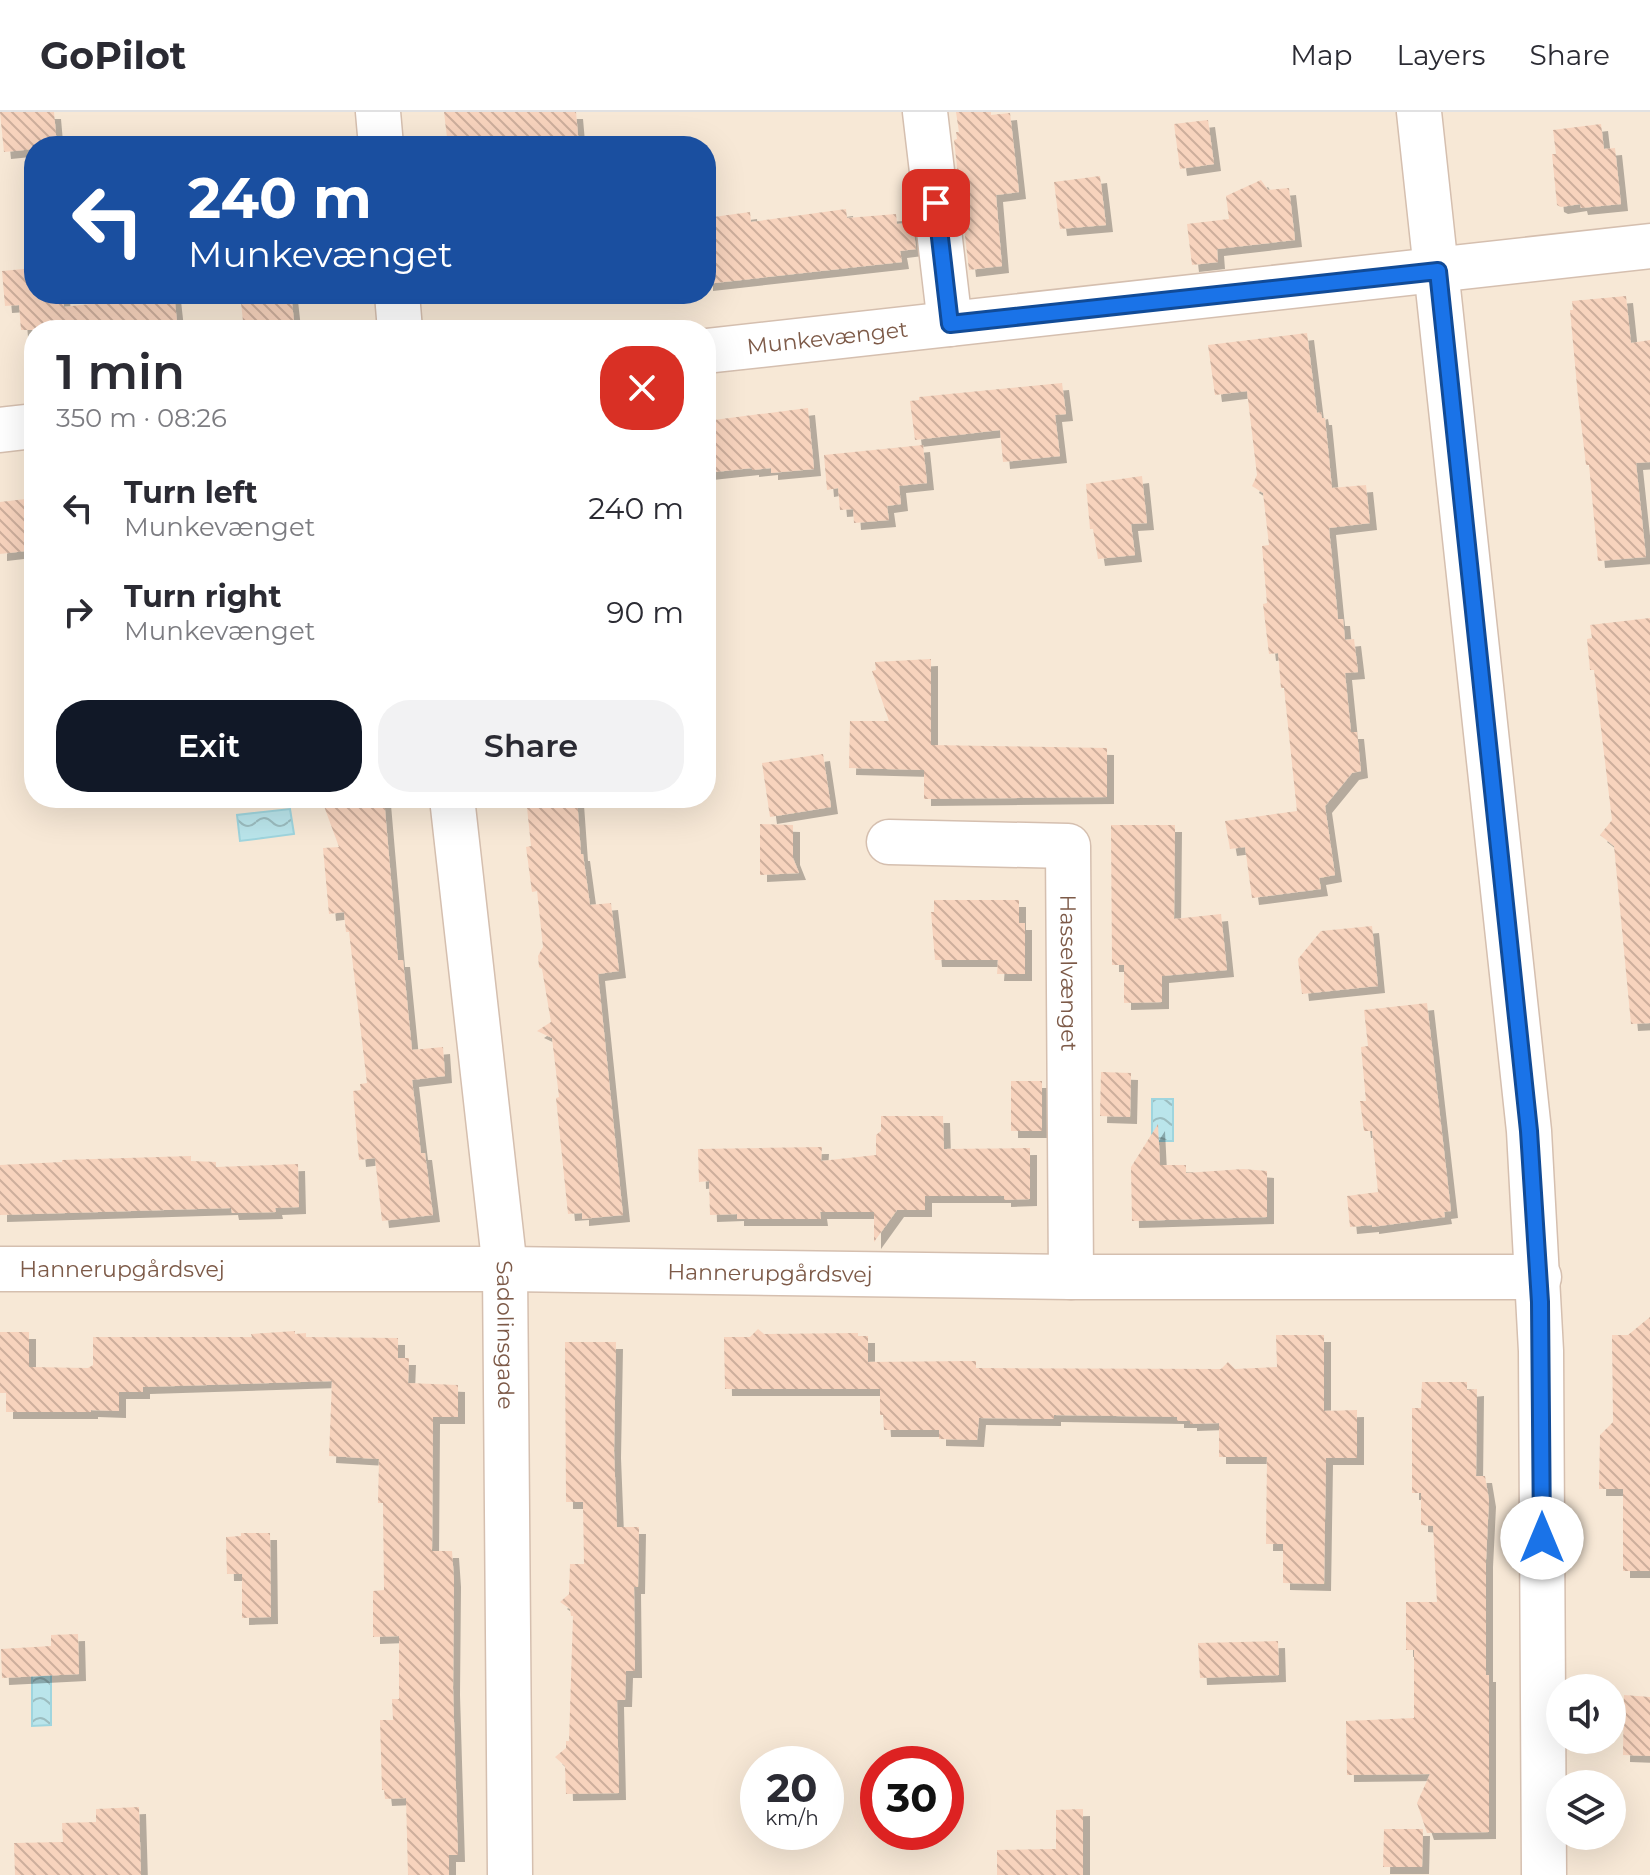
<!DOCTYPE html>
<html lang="en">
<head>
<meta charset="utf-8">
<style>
	:root { --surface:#fff; --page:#f2f2f3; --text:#2b2b33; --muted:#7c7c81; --line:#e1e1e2; --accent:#111827 }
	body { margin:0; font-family:Montserrat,sans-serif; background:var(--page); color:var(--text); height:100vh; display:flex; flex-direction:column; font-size:30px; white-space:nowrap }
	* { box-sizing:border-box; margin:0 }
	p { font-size:26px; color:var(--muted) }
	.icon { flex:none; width:44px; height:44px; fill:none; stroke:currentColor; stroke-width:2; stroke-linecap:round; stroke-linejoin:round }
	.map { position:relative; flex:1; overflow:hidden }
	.side { position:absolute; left:24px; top:208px; width:692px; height:488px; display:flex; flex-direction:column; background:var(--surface); border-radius:32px; box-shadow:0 8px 32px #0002 }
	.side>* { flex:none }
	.banner { position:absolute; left:24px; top:24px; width:692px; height:168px; border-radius:32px; box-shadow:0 8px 32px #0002; background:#1a4fa0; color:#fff; overflow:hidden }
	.fabs { position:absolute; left:1546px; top:1562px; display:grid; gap:16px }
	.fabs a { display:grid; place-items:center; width:80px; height:80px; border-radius:50%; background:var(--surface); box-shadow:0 8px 32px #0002; font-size:40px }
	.speed { position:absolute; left:740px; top:1634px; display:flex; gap:16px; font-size:40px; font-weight:700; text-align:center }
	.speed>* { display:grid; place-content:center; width:104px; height:104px; border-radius:50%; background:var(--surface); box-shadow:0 8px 32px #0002; line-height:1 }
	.speed small { font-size:20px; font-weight:400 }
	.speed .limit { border:12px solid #d22; background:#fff; color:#111 }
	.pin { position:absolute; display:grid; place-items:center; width:68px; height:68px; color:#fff; margin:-34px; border-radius:16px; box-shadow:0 4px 12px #0006 }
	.me { position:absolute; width:88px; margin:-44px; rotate:0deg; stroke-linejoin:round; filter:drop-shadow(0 0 6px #0008) }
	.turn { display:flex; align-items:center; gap:28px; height:168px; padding:0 32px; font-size:36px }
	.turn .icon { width:104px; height:104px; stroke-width:2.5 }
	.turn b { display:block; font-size:56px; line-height:68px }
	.round { display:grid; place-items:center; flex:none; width:84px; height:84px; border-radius:32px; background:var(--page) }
	.head { display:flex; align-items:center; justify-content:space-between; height:136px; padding:0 32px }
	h1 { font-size:48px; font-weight:600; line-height:60px }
	.button { display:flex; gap:16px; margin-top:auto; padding:16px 32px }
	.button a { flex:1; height:92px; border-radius:32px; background:var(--accent); color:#fff; font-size:32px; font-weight:600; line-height:92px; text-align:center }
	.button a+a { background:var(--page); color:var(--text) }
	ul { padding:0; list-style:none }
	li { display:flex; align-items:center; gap:24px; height:104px; padding:0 32px }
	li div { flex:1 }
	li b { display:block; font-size:30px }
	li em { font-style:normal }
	header { display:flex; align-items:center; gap:48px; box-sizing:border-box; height:112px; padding:0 40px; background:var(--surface); border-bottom:2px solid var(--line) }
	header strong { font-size:38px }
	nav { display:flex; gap:44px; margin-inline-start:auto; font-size:28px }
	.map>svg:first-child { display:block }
	.residential { fill:#f7e8d6; fill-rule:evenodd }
	.water { fill:url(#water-waves); stroke:#9fd5de; stroke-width:2 }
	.building { fill:url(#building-back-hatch); filter:url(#shadow) }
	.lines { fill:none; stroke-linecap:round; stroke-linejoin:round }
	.minor-casing { stroke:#d5bfaf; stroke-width:47 }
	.minor { stroke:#fff; stroke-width:44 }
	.route-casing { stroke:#114b97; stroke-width:20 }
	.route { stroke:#1a73e8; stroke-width:14 }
	.labels { text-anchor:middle; stroke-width:8; stroke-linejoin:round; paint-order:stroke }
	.street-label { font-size:22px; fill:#7d5a48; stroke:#fff9f1 }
</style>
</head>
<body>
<header>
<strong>GoPilot</strong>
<nav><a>Map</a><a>Layers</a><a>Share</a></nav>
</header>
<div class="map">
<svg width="1650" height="1763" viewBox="0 0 1650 1763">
	<defs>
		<pattern id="water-waves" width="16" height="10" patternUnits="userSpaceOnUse" patternTransform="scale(2)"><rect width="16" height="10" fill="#bae5eb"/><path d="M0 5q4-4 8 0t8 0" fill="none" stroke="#9cbdc0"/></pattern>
		<pattern id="building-back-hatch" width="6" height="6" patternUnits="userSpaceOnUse" patternTransform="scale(2)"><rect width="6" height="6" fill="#f7d3bd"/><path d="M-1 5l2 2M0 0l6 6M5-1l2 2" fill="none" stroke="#cdae9c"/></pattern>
		<filter id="shadow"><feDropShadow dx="7" dy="7" stdDeviation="0" flood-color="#0004"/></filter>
	</defs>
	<rect width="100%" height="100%" fill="#fff6e9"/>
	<!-- residential -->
	<path class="residential" d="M0 0H1650V1763H0ZM34 34H706V182H34ZM34 218H706V686H34ZM1560 1576H1612V1628H1560ZM758 1652H826V1720H758ZM878 1652H946V1720H878ZM1560 1672H1612V1724H1560Z"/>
	<!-- water -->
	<path class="water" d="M290 697 294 722 240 729 237 703Z
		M1152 987H1173V1029H1152Z
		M32 1557H51V1613L32 1614Z"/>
	<!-- building -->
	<path class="building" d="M0 0H54L57 34H34V37L4 40Z
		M444 0H576L579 34H448Z
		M956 0H991V3L1010 1 1019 80 996 83 1002 154 969 158 954 28 957 27 956 20H959Z
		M1208 8 1214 52 1180 57 1174 12Z
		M1601 12 1604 37 1615 36 1621 92 1581 96 1580 92 1561 95 1557 93 1552 42H1556L1553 18Z
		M1100 64 1106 113 1060 117 1054 70Z
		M1261 68 1268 78 1289 76 1295 128 1217 137 1218 150 1192 153 1187 112 1229 107 1226 84Z
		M846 97 847 106 896 102 897 112 913 111 916 137 900 139 902 150 706 172V106L750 100 751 110Z
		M34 156V182H63L64 195 142 186V182H174L178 218H21L19 193 5 194 2 159Z
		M240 182H291L295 218H244Z
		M1626 184 1631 231 1650 228V350L1636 351 1646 445 1598 449 1589 353H1586L1578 285 1570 198H1573L1572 189Z
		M1307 221 1317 301 1321 300 1322 306H1325L1332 376 1366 373 1370 411 1329 416 1338 507H1343L1345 528 1354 527 1358 560 1345 561 1351 620H1357L1361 659 1352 661 1325 694 1335 763 1319 766 1321 777 1252 786 1245 735 1230 737 1225 709 1297 699 1284 576H1281L1278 541 1269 542 1263 492 1267 491 1262 434 1269 433 1263 381 1252 374 1257 363 1247 279 1215 283 1208 233Z
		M1062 271 1066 302 1055 303 1060 344 1003 350 1000 318 915 328 910 289 919 288V285Z
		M808 296 814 357 771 361V356L752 358V356L706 361V309Z
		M923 333 927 371 899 374 901 392 887 394 889 408 854 411 853 397 840 398 838 376 827 378 824 343Z
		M1142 364 1147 411 1131 412 1135 443 1098 447 1093 417H1090L1086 372Z
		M34 386V438L0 442V390Z
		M1650 506V911L1631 912 1614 734 1600 723 1612 708 1594 558H1590L1587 527 1592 526 1590 513Z
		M931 547V633L1107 636V685L924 687V658L849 656 850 609H889L872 559 876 558 875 550Z
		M823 642 831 695 770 705 762 651Z
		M321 686H384L398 848H403L412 938 443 935 445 964 412 968 421 1041H425L433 1103 382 1109 375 1046 359 1048 353 979 361 978 360 972 367 971 349 820H346L344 800 329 802 323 736 339 735Z
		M526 686H577L581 742H583L590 793 611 791 619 859 598 862 623 1103 582 1107V1101L568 1102 556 986 559 985 552 926 537 919 551 910 542 857 539 855 538 844 543 835 537 779 532 780 526 735 531 734Z
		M760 712 793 713V746L799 761 760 763Z
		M1111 713H1175L1174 807 1221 802 1227 858 1162 864V890L1124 891V853H1112Z
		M934 788H1019V811H1025V862H997L998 848H935L931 800H934Z
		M1372 814 1378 874 1302 882 1298 847 1321 819Z
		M1427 891 1451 1099 1444 1100 1445 1105 1372 1115V1113L1350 1115 1347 1084 1378 1080 1372 1019H1364L1360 989H1366L1361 935 1368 934 1364 898Z
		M1101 960 1131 961 1130 1005 1100 1004Z
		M1011 969H1042V1019H1011Z
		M881 1004H943L944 1037 1030 1036V1087L1004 1088V1084H925V1098H897L874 1130V1100H820L821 1107H737V1102L710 1103 709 1069 699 1070 698 1037 822 1035 821 1049 876 1043V1023L881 1019Z
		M1158 1012 1160 1053H1186V1061L1243 1057 1267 1059V1105L1132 1109 1131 1055Z
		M191 1044V1049L216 1050V1055L298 1052 299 1095 275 1096 276 1100 232 1101 231 1096 0 1103V1053L62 1050V1048Z
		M1650 1205V1459H1623V1377H1599L1600 1323 1613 1310 1612 1223H1628Z
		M758 1217 764 1222 858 1221V1224H868V1250L976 1249V1256L1221 1257 1228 1250 1235 1257 1277 1255 1276 1223H1324V1299L1357 1298V1346H1326L1324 1472 1283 1471V1432H1266L1267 1345H1219V1311L1190 1312V1309H1177V1305L1054 1303V1307L979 1306 977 1328 939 1327V1318H884L883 1303H880V1277H725L724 1225H750Z
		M295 1219V1222L306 1221V1225L398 1226V1246H409L408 1271 458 1273V1305H433L432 1439H452L454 1468 453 1576 458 1743H449V1763H408L406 1686 385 1687 384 1678H382L380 1608H393L392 1587H399V1524L373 1525V1479L384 1478 383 1391H378L379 1347 329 1344 332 1269 143 1275V1280H119V1299L91 1298V1300H6V1281H0V1220H29V1255L88 1256 93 1253V1225H252L251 1222Z
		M565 1230H616L614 1339 617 1415H639L638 1475H634L635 1559H626L625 1588H617L619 1681 566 1682 565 1654 555 1645 566 1636V1629H569L573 1504H571L570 1497 560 1490 569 1482 570 1452H584L583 1390H566Z
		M1422 1270H1467V1278L1477 1277 1476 1364H1485L1489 1388 1486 1448V1563H1489V1720L1427 1721 1417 1691 1430 1662 1347 1663 1346 1609 1414 1606V1538H1406V1490H1437L1433 1414 1421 1413V1381H1412V1296H1421Z
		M241 1421H270L271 1505 242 1506V1462H227L226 1425 241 1424Z
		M78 1522 79 1562 2 1566 1 1537 51 1534V1523Z
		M1278 1529 1279 1563 1200 1566 1198 1531Z
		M1624 1583 1650 1585V1644L1623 1643Z
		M139 1695 141 1763H15L14 1731 63 1730 62 1711 96 1710V1697Z
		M1083 1697V1763H997V1738L1056 1737V1698Z
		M1384 1717H1423L1422 1755H1383Z"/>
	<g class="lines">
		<!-- minor casing -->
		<g class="minor-casing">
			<g id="minor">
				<path d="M378 0 381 34"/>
				<path d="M925 0 950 212"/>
				<path d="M1419 0 1529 1019 1541 1239 1544 1763"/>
				<path d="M397 182 400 218"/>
				<path id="s1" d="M706 239 1650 134"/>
				<path d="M0 318 34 314"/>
				<path id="s2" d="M452 686 505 1157 510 1763"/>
				<path id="s3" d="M889 730 1068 734 1071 1165"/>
				<path id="s4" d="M0 1157H505L1071 1165H1539"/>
			</g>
		</g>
		<!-- minor -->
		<use href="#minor" class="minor"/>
	</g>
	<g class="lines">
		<!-- route casing -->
		<g class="route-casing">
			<path id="route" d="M936 91 950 212 1438 159 1529 1019 1540 1190 1542 1426"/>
		</g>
		<!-- route -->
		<use href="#route" class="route"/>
	</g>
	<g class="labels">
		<!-- street labels -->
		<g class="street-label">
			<text dy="8" stroke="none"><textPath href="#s1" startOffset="122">Munkevænget</textPath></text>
			<text dy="8" stroke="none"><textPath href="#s3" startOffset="306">Hasselvænget</textPath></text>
			<text dy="8" stroke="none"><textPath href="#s4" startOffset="122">Hannerupgårdsvej</textPath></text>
			<text dy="8" stroke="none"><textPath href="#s4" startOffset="770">Hannerupgårdsvej</textPath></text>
			<text dy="8" stroke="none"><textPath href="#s2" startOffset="540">Sadolinsgade</textPath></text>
		</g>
	</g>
</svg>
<div class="fabs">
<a><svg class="icon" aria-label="sound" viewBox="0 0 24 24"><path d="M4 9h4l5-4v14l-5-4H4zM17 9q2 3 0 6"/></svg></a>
<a><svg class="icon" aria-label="layers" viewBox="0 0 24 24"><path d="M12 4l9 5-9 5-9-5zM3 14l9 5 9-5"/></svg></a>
</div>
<div class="speed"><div>20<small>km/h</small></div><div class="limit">30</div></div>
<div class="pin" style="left:936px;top:91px;background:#d93025"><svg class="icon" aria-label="arrive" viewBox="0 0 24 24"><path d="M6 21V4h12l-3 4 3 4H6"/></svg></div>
<svg class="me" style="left:1542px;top:1426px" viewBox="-20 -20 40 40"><circle r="19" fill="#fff"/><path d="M0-13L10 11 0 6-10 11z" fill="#1a73e8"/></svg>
<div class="banner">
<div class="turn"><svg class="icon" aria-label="left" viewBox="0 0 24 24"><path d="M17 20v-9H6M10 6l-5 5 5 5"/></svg><div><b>240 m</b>Munkevænget</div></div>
</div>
<section class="side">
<div class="head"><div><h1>1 min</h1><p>350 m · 08:26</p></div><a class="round" style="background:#d93025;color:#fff"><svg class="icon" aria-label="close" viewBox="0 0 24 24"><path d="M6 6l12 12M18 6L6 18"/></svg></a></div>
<ul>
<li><svg class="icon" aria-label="left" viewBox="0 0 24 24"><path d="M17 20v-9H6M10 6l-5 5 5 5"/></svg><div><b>Turn left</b><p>Munkevænget</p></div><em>240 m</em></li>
<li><svg class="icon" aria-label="right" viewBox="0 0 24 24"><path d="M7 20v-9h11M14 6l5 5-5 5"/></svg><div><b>Turn right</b><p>Munkevænget</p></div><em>90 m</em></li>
</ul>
<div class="button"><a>Exit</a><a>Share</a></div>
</section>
</div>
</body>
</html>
